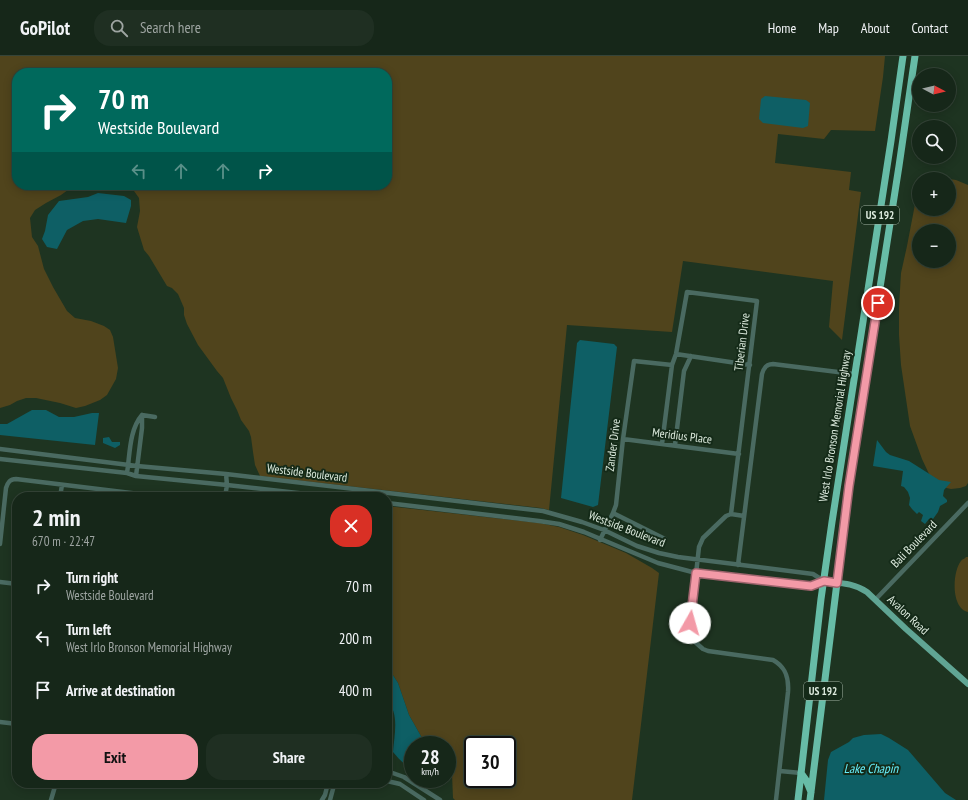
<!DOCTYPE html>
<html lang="en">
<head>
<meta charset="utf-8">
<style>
	:root { --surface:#162719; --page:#1f2f22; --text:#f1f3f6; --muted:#9ea5a2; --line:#354438; --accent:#f39aa7 }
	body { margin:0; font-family:"PT Sans Narrow",sans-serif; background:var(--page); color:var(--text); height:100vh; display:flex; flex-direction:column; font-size:15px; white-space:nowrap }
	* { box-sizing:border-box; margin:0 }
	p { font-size:13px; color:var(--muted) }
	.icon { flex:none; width:22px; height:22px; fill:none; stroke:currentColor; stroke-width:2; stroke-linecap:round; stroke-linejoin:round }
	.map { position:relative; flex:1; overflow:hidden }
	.side { position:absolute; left:12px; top:436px; width:380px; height:296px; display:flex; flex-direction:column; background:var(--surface); border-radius:16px; box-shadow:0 2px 10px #0003,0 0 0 1px var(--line) }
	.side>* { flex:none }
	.hud { position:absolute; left:12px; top:12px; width:380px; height:122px; border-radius:16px; box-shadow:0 2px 10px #0003,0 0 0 1px var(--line); background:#00695c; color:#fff; overflow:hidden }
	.needle { width:26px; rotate:97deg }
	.buttons { position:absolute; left:912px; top:12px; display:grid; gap:8px }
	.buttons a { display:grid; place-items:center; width:44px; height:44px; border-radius:50%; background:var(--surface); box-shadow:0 2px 10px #0003,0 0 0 1px var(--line); font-size:20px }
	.speed { position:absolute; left:404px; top:680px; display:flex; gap:8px; font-size:20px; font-weight:700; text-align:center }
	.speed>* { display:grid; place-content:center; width:52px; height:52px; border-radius:50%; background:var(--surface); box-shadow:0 2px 10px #0003,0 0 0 1px var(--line); line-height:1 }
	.speed small { font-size:10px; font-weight:400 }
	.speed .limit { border:2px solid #111; border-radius:6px; background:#fff; color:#111 }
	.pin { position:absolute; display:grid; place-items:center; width:34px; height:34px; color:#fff; margin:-17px; border:2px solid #fff; border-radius:50%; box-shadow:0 1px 4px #0007 }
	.me { position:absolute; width:44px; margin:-22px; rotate:7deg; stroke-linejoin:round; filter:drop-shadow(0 0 3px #0008) }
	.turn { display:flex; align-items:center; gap:14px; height:84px; padding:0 20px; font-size:18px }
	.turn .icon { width:52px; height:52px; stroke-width:2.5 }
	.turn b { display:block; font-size:28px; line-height:34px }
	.lanes { display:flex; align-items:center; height:38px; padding:0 20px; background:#0003; justify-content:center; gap:20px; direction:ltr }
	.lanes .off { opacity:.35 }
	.round { display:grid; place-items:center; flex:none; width:42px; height:42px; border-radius:16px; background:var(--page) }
	.head { display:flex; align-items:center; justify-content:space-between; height:68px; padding:0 20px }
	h1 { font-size:24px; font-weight:600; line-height:30px }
	.action { display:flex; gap:8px; margin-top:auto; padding:8px 20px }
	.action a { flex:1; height:46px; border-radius:16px; background:var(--accent); color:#111; font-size:16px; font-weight:600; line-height:46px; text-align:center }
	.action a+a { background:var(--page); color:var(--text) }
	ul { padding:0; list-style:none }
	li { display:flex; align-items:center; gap:12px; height:52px; padding:0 20px }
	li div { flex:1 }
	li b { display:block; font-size:15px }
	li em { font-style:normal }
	header { display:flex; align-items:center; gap:24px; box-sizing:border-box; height:56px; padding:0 20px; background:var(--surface); border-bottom:1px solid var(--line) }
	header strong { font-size:19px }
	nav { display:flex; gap:22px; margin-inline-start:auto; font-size:14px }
	.search { width:280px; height:36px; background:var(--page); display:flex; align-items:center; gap:10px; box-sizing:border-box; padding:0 14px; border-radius:16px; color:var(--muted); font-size:15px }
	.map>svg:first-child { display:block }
	.green { fill:#50441c; fill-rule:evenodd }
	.water { fill:#0e5f65 }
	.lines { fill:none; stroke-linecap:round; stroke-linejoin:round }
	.minor { stroke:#4a6a61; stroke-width:4.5 }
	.major { stroke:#60a594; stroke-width:6 }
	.highway { stroke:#67bca7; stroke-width:7 }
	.route-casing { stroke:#9e646d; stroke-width:10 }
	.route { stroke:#f39aa7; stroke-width:7 }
	.labels { text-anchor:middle; stroke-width:4; stroke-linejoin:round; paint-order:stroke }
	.shield { fill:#142a18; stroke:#a1b1a3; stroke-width:1 }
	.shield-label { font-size:11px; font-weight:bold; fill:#ddebde }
	.street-label { font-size:12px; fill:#ddebde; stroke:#142a18 }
	.water-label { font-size:13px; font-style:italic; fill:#66eefb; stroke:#142a18 }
</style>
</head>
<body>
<header>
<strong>GoPilot</strong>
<div class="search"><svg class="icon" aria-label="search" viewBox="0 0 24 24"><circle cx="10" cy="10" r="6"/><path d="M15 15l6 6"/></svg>Search here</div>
<nav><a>Home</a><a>Map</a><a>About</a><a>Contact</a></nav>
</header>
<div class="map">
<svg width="968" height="744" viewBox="0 0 968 744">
	<rect width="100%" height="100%" fill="#1e3421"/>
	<!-- green -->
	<path class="green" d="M0 0H885L883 21 875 75 831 74 824 83 778 78 775 107 851 116 849 134 861 136 842 284 829 271 833 225 683 205 672 276 567 269 549 454 541 452 260 420 255 409 253 396 251 381 249 375 241 364 237 354 231 342 223 322 217 315 198 289 187 268 184 259V252L178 238 172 232 167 230 149 200 144 194 137 171 140 155 139 142 134 135 118 133 108 129H387V17H17V129H80L72 131 61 139 46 147 35 154 30 162 32 181 38 190 44 213 53 231 67 255 75 262 91 265 104 270 110 274 113 281 118 312 116 323 107 339 100 344 85 350 76 352 60 347 36 342H26L17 345 10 349 0 352Z
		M943 122 956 124 968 129V427L966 430 960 432 951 433 942 431 930 420 922 403 910 370 901 309 899 279V251L901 217 907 190 916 143 919 135V153H949V123H938ZM919 175H949V205H919Z
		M266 436 312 441H270Z
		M387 450 539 467 559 471 583 479 626 497 652 512 659 517 632 744H455L453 742 452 718 447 710V689H426L409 659 398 627 391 616 387 602ZM473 689H507V723H473Z
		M966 501H968V556C951 553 952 516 961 505 962 503 965 503 966 501Z"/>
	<!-- water -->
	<path class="water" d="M765 40 806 44 810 47 808 70 803 72 763 67 759 63 761 43Z
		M98 137 124 140 131 144V150L126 167 98 163 83 165 67 174 57 193 47 191 42 183 45 175 48 159 59 145 88 141Z
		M580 284 614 288 617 291 598 449 593 451 561 442 577 287Z
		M32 354H46L59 361H74L92 357H99L95 389 0 379V368H7Z
		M109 381 112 386H120V389L115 392 103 387V382Z
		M877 384 886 396 890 399 909 405 939 424 951 426 944 434 943 440 947 444V446L940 450 938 456 933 463H929L925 468 921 465 923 459 919 456 917 458 912 453 909 449 910 442 908 436 904 431 901 430 903 415 873 410Z
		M387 602 391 616 398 627 409 659 426 689H413V713C404 709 399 703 393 696 394 680 400 657 387 645Z
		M881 678 889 682 908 694 945 737 956 744H824L828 704 831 696 849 686 853 682 864 679Z"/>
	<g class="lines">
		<!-- minor -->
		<path class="minor" d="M676 298 750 309
			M142 359 155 361
			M623 383 739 398
			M662 388 672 309 676 298 687 236 757 245 731 458
			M675 389 684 315 691 300
			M0 393 137 410 226 418 543 455 582 466 604 474 637 490 659 497 678 501 813 518 824 525
			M0 403 127 417 136 420 227 429 333 441
			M127 417C130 399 129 374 142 359
			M136 420 142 372V359
			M60 441 62 429
			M225 441 227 429 226 418
			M387 447 539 465 559 468 584 476 658 507 696 517 811 530 824 525
			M744 460 731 458 726 460 703 482 699 491 690 572 692 582 695 586 703 593 708 595 773 604C786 611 789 622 788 636L776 744
			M665 483 613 457 616 449 623 383 634 305 672 309
			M600 484 613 457
			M0 488 6 432C8 426 10 423 16 423L164 441
			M738 509 762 318C764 311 767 308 773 308L854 318
			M0 526 17 528
			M875 544 968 447
			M0 666 17 668
			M387 715 404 721 440 744
			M780 715 801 717
			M387 725 400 728 424 744
			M332 728 345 729 353 727
			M51 744 56 727
			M322 744 325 739 327 731 332 728
			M330 744 333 733 332 727"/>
		<!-- major -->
		<path class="major" d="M824 525C839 527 854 527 867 536L906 573 968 628"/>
		<!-- highway -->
		<path class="highway" d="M801 717 806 724 811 736
			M798 744 821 543 832 466 891 85 903 0
			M810 744 849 430 899 110 915 0"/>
	</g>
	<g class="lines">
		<!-- route casing -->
		<g class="route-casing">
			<path id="route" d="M690 567 696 517 811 530 824 525 837 527 849 430 878 247"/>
		</g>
		<!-- route -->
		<use href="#route" class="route"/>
	</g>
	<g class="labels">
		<!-- shield labels -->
		<g class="shield">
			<rect x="861" y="150" width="38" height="18" rx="3"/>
			<rect x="804" y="626" width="38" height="18" rx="3"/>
		</g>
		<g class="shield-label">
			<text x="880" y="163">US 192</text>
			<text x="823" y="639">US 192</text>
		</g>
		<!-- street labels -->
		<g class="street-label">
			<text transform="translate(742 286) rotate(-83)" y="4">Tiberian Drive</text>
			<text transform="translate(835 370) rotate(-81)" y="4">West Irlo Bronson Memorial Highway</text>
			<text transform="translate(682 380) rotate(7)" y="4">Meridius Place</text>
			<text transform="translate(613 389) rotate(-83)" y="4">Zander Drive</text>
			<text transform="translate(307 417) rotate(7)" y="4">Westside Boulevard</text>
			<text transform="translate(627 473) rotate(21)" y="4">Westside Boulevard</text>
			<text transform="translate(914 488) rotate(-46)" y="4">Bali Boulevard</text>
			<text transform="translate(908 559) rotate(43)" y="4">Avalon Road</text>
		</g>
		<!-- water labels -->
		<g class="water-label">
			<text x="871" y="717">Lake Chapin</text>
		</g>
	</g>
</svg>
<div class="buttons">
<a><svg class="needle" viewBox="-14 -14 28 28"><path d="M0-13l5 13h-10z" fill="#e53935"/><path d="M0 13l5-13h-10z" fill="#9ea5a2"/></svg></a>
<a><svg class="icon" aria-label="search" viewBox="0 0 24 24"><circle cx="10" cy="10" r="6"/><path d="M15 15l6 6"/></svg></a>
<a>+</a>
<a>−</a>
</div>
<div class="speed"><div>28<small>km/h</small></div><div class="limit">30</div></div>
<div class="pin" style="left:878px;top:247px;background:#d93025"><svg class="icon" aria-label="arrive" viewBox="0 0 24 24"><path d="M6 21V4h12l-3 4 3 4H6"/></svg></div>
<svg class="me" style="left:690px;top:567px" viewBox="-20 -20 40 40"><circle r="19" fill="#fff"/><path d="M0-13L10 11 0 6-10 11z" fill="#f39aa7"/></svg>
<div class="hud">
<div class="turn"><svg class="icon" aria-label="right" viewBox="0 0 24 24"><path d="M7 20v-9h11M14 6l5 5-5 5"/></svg><div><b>70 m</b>Westside Boulevard</div></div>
<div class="lanes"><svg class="icon off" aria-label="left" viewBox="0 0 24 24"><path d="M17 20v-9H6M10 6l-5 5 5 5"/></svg><svg class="icon off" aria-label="ahead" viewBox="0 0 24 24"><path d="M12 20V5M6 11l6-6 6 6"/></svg><svg class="icon off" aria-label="ahead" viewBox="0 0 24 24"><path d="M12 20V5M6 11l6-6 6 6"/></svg><svg class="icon" aria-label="right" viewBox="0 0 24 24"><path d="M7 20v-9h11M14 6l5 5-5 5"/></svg></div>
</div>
<section class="side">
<div class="head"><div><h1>2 min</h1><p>670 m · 22:47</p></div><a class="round" style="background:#d93025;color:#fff"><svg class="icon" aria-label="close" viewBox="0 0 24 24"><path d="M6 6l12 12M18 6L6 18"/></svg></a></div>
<ul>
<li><svg class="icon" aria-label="right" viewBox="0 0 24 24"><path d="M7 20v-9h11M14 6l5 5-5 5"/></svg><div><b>Turn right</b><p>Westside Boulevard</p></div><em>70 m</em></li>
<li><svg class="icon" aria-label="left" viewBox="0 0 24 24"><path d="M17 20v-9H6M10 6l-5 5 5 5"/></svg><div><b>Turn left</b><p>West Irlo Bronson Memorial Highway</p></div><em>200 m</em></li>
<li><svg class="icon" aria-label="arrive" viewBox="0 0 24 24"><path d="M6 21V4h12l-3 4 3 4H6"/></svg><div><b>Arrive at destination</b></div><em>400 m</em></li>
</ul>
<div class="action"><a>Exit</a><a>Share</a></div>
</section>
</div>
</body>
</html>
